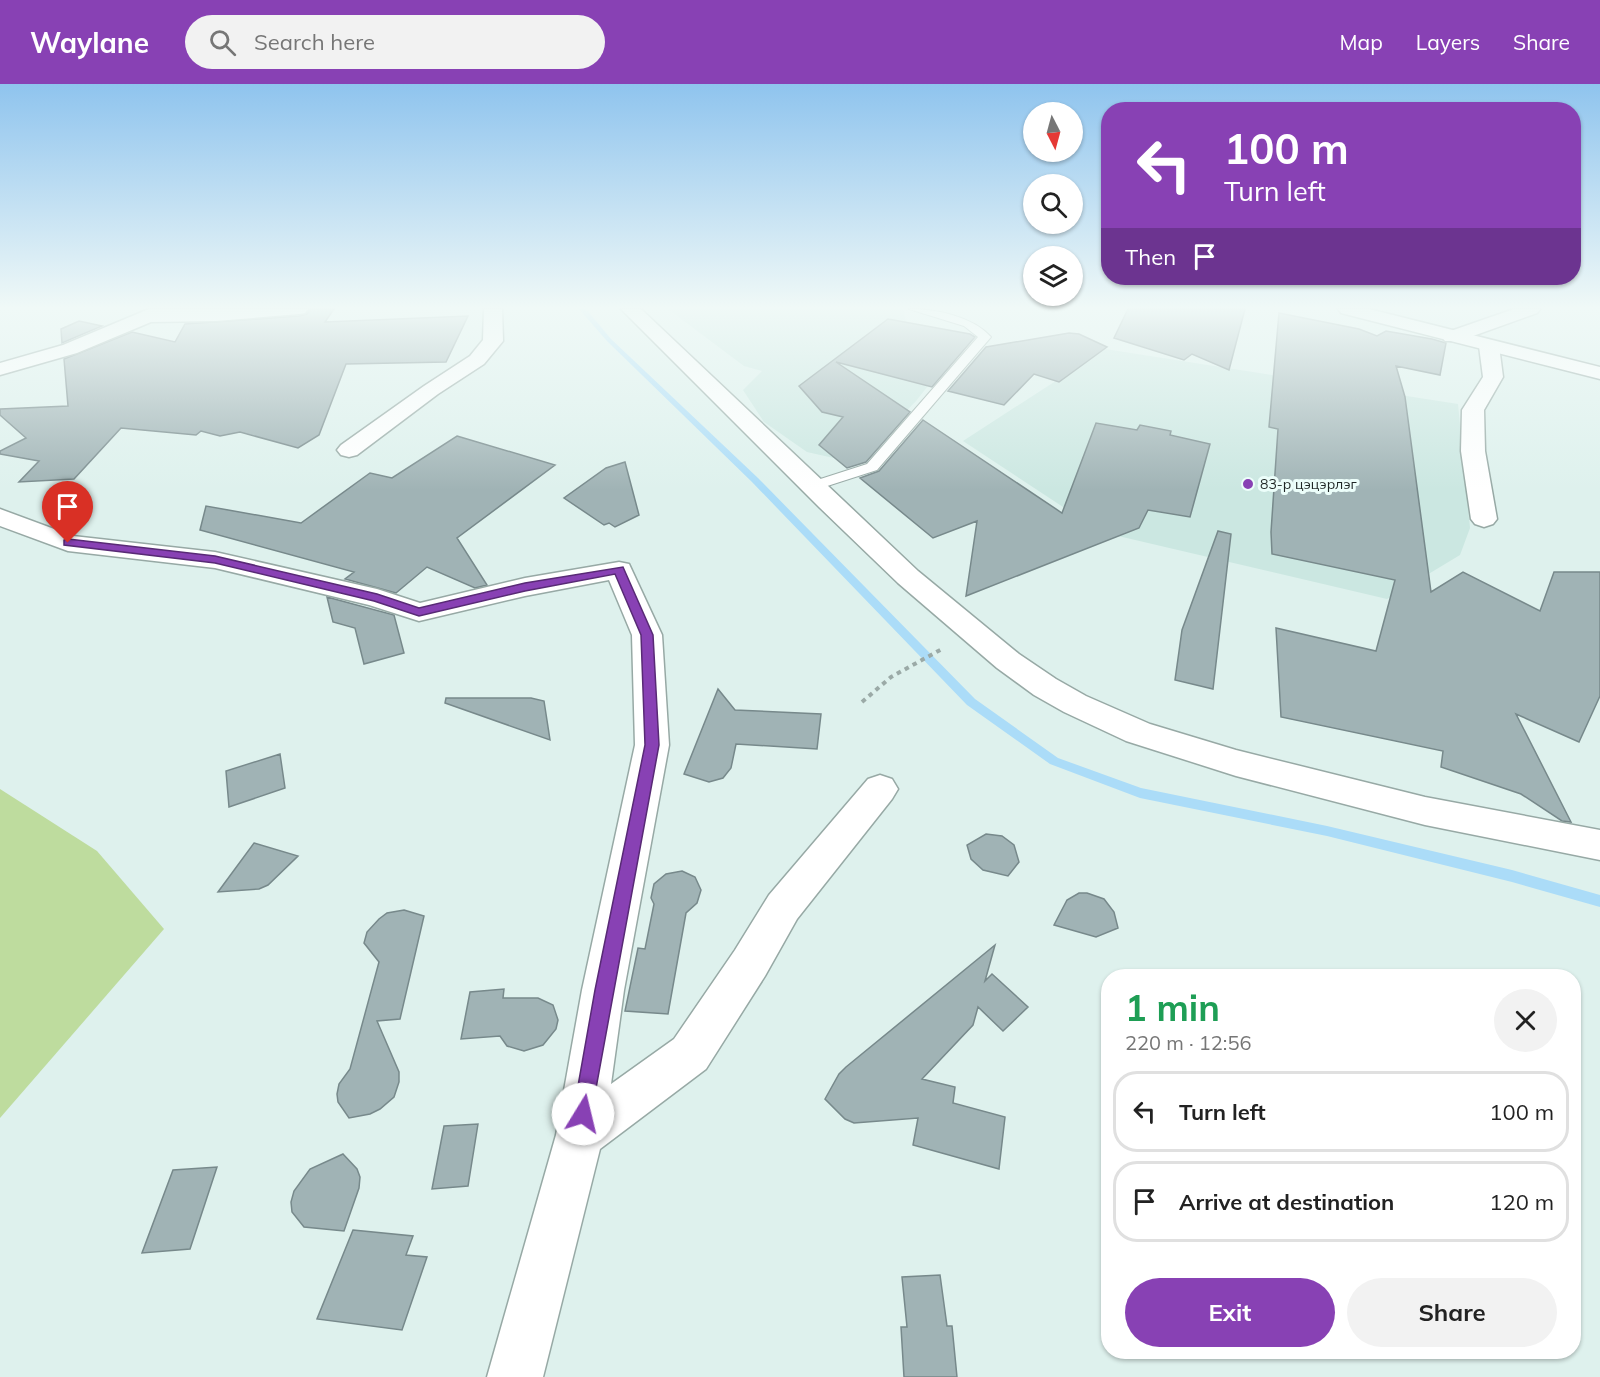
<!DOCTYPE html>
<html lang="en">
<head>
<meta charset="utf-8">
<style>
	:root { --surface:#fff; --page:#f2f2f2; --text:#222; --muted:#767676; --line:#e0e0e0; --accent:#8841b4 }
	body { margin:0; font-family:Mulish,sans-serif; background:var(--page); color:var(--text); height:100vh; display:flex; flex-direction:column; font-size:22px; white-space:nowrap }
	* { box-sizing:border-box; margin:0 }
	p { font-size:20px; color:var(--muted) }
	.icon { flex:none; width:33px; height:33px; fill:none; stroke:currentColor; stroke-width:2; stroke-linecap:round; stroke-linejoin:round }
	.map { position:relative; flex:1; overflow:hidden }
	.panel { position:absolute; left:1101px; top:885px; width:480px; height:390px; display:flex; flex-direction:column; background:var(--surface); border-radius:24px; box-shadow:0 2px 4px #0004 }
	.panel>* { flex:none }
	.hud { position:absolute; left:1101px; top:18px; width:480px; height:183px; border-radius:24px; box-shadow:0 2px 4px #0004; background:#8841b4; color:#fff; overflow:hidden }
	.needle { width:39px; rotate:174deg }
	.tools { position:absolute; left:1023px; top:18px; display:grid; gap:12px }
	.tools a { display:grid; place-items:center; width:60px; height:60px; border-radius:50%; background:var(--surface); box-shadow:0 2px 4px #0004; font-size:30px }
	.pin { position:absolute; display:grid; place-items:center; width:51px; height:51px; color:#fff; margin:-62px -26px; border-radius:50% 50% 50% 0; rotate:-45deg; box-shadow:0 0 6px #0007 }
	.pin .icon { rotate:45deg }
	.me { position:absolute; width:66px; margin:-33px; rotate:9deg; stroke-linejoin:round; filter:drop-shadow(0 0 4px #0008) }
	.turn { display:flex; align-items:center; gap:21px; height:126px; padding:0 24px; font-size:27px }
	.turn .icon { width:78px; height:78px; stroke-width:2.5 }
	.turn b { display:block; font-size:42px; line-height:51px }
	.then { display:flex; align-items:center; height:57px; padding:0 24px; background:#0003; gap:12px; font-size:22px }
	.round { display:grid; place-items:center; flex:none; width:63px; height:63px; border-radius:32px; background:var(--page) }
	.headline { display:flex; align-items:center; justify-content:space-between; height:102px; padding:0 24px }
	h1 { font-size:36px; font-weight:700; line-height:45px; color:#1e9e55 }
	.cta { display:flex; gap:12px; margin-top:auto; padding:12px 24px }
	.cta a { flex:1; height:69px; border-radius:36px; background:var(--accent); color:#fff; font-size:24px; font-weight:700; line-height:69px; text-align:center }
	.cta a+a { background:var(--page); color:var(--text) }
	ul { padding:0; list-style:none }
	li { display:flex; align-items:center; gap:18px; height:81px; margin:0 12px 9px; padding:0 12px; border:3px solid var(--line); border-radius:24px }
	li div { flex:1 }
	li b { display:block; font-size:22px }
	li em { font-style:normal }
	header { display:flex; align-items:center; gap:36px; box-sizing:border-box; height:84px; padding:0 30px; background:var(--accent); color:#fff }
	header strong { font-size:28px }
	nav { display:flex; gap:33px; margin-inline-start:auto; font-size:21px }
	.search { width:420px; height:54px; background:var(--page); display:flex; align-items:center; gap:15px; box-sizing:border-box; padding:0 21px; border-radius:33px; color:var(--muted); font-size:22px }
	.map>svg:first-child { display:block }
	.built { fill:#cbe7e1 }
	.green { fill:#bedc9e }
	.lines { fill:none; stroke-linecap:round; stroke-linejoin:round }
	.stream { fill:#abdcf8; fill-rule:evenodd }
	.building { fill:#a0b3b5; stroke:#77898b; stroke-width:1.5 }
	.lane-casing { stroke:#97a9a5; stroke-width:2 }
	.street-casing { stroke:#97a9a5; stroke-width:3 }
	.secondary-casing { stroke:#97a9a5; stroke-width:3 }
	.path { stroke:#9baaa7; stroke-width:4; stroke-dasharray:4.5 4.5; stroke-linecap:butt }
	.lane { fill:#fff; fill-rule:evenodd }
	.street { fill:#fff; fill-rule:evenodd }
	.secondary { fill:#fff; fill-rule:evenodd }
	.route { fill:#8841b4; stroke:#582a75; stroke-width:1.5 }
	.poi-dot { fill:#8841b4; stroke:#ecfefa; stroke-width:2 }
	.labels { text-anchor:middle; stroke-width:6; stroke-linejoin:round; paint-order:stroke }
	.far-poi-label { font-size:14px; fill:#1f2625; stroke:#ecfefa; text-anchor:start }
</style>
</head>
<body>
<header>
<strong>Waylane</strong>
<div class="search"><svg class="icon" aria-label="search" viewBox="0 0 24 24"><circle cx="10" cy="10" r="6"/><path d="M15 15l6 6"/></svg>Search here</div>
<nav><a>Map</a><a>Layers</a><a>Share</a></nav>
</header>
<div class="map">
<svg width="1600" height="1293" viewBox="0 0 1600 1293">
	<rect width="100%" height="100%" fill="#def1ed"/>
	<!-- built -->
	<path class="built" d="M668 225H903L908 245 965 255 916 317 856 379 807 368 764 338 743 306 762 287 744 282Z
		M1105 265 1458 320 1470 444 1460 471 1387 515 1101 448 963 357Z"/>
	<!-- green -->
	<path class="green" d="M0 705 97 767 164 845 0 1034Z"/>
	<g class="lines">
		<!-- stream -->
		<path class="stream" d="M579 225H586L611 255 758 394 975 615 1058 674 1141 704 1327 742 1512 786 1600 811V823L1512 798 1327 752 1140 714 1050 680 967 621 752 398 607 257Z"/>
	</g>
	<!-- building -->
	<path class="building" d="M310 225H334L325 238 468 232 446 278 346 280 319 351 298 364 240 348 220 352 201 347 196 351 121 344 74 395 19 398 39 377 0 370V367L26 354 0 331V325L68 322 64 275 132 248 175 258 185 240 299 232 307 230Z
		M1128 225H1245L1229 286 1192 270 1184 276 1114 254Z
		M1279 229 1359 245 1377 252 1386 247 1432 255 1446 259 1440 291 1396 282 1405 313 1431 508 1463 488 1540 527 1554 488H1600V612L1579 658 1516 630 1571 738 1562 737 1521 710 1441 683 1443 667 1281 633 1276 544 1376 567 1395 496 1272 470 1271 448 1278 345 1269 343Z
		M888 235 970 250 975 253 932 303 836 278 910 328 866 378 847 384 819 361 843 333 822 328 799 302Z
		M79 237 102 242 62 259 61 245Z
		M1069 249 1079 250 1107 263 1059 298 1034 290 1004 321 948 307 986 263Z
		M923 336 1062 429 1096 339 1137 346 1140 341 1171 347 1170 351 1210 360 1190 433 1148 426 1139 444 966 512 977 437 933 454 860 394 879 387Z
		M457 352 555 381 457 454 487 501 475 504 427 483 396 509 345 495 354 488 200 446 206 422 301 439 370 389 392 394Z
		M625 378 639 431 615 443 609 439 604 441 564 414 606 384Z
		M1218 447 1231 450 1213 605 1175 596 1182 546Z
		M327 513 394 531 404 569 364 580 355 544 333 538Z
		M718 605 735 626 821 630 817 665 736 660 731 684 723 694 709 698 684 690Z
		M446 614H531L544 617 550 656 445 619Z
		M280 670 285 704 229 723 226 687Z
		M986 750 1002 752 1014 761 1019 778 1008 792 983 786 971 775 967 761Z
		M254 759 298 772 268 801 259 805 218 808Z
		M682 787 695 793 701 806 697 819 686 829 668 930 625 927 638 864 645 865 654 820 651 814 654 800 666 790Z
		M1079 809H1087L1104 815 1114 828 1118 844 1096 853 1054 841 1067 816Z
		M404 826 424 832 400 935 377 937 399 988V998L394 1013 380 1025 370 1030 349 1034 338 1018 337 1010 339 1000 350 985 379 878 364 859 367 848 379 835 387 829Z
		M995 861 985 897 992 890 1028 923 1003 947 978 923 973 941 922 995 955 1003 953 1019 1005 1033 999 1085 913 1061 918 1034 854 1039 845 1035 825 1015 839 990 846 983Z
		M504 905 503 914H538L553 921 558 936 556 945 543 961 524 967 507 962 500 952 461 955 470 908Z
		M478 1040 468 1102 432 1105 444 1042Z
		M343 1070 357 1085 360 1093 359 1104 344 1147 304 1143 292 1128 291 1118 294 1107 310 1085Z
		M217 1083 190 1165 142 1169 173 1086Z
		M353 1146 413 1152 406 1171 427 1173 402 1246 317 1235Z
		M940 1191 947 1242H952L957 1293H904L901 1243H907L902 1193Z"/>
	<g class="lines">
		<!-- lane casing -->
		<g class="lane-casing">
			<path id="lane" d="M909 225C936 225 972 232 991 253L877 386 818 405H808L806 402 808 399 867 380 978 253 964 242Z"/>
		</g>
		<!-- street casing -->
		<g class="street-casing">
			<path id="street" d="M149 225H308L305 229 299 230 216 237 151 238 77 269 0 291V279L63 261Z
				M484 225H502L503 257 484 280 438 310 357 371 349 373 341 371 337 366 341 361 424 302 470 272 483 256Z
				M621 225H641L918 487 1019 570 1056 595 1086 612 1150 640 1236 666 1425 713 1600 746V776L1425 741 1236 692 1126 657 1064 628 1034 611 997 584 898 499 819 423Z
				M1514 225H1540L1537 229 1459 257H1445L1442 253 1445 249Z
				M1489 256 1496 258 1499 262 1503 293 1484 326 1485 367 1497 435 1493 440 1484 443 1475 440 1471 435 1461 367 1462 326 1483 293 1479 262 1482 258Z
				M0 425 73 452 215 468 377 505 420 519 525 494 619 478 629 480 662 551 669 661 624 906 611 1000 674 955 735 866 769 811 868 695 880 691 892 695 898 705 892 715 797 835 765 892 706 985 600 1065 543 1293H487L556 1051 582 906 635 661 632 551 609 496 525 512 419 537 369 521 215 484 68 467 0 442Z"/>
		</g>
		<!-- secondary casing -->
		<g class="secondary-casing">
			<path id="secondary" d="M1338 225H1369L1600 283V295L1341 229Z"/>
		</g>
		<!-- path -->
		<path class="path" d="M862 618 891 593 942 565"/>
		<!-- lane -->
		<use href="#lane" class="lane"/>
		<!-- street -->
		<use href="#street" class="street"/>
		<!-- secondary -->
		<use href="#secondary" class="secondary"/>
	</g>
	<!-- sky -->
	<linearGradient id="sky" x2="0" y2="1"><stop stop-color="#8fc4ee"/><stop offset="0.55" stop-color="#f0f9f7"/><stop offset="1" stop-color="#f0f9f7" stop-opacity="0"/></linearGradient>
	<rect width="1600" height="406" fill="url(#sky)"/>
	<!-- route -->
	<path class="route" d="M68 455 215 472 377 510 419 524 525 499 623 483 653 551 659 661 590 1037 583 1040 576 1037 573 1030 595 906 645 661 641 551 615 490 525 507 419 532 374 517 215 479 64 461V456Z"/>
	<!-- markers -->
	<circle class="poi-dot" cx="1248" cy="400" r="6"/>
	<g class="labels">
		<!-- far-poi labels -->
		<g class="far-poi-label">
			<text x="1260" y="405">83-р цэцэрлэг</text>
		</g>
	</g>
</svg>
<div class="tools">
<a><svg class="needle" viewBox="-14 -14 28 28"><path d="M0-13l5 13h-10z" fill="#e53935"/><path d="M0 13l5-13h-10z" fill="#767676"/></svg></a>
<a><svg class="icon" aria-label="search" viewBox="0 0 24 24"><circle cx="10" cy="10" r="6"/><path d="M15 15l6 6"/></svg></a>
<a><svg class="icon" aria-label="layers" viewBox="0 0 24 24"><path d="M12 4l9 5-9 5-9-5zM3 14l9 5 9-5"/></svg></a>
</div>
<div class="pin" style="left:68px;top:459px;background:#d93025"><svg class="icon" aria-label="arrive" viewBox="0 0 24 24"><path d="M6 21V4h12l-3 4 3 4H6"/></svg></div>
<svg class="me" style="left:583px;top:1030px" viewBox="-20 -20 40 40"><circle r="19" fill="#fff"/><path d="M0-13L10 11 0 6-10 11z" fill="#8841b4"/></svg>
<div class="hud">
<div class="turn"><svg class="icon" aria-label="left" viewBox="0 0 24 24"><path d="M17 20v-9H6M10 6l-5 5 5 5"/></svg><div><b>100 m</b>Turn left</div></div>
<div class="then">Then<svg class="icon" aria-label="arrive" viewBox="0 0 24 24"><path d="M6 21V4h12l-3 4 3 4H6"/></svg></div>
</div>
<section class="panel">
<div class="headline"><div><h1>1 min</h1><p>220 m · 12:56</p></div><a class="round"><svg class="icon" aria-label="close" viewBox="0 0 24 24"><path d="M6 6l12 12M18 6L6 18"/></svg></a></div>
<ul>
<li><svg class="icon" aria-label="left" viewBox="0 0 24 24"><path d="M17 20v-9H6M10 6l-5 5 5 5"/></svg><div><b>Turn left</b></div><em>100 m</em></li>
<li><svg class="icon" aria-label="arrive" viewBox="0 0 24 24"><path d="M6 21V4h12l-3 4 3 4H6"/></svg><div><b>Arrive at destination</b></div><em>120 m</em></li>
</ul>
<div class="cta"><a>Exit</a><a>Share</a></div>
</section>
</div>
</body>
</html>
